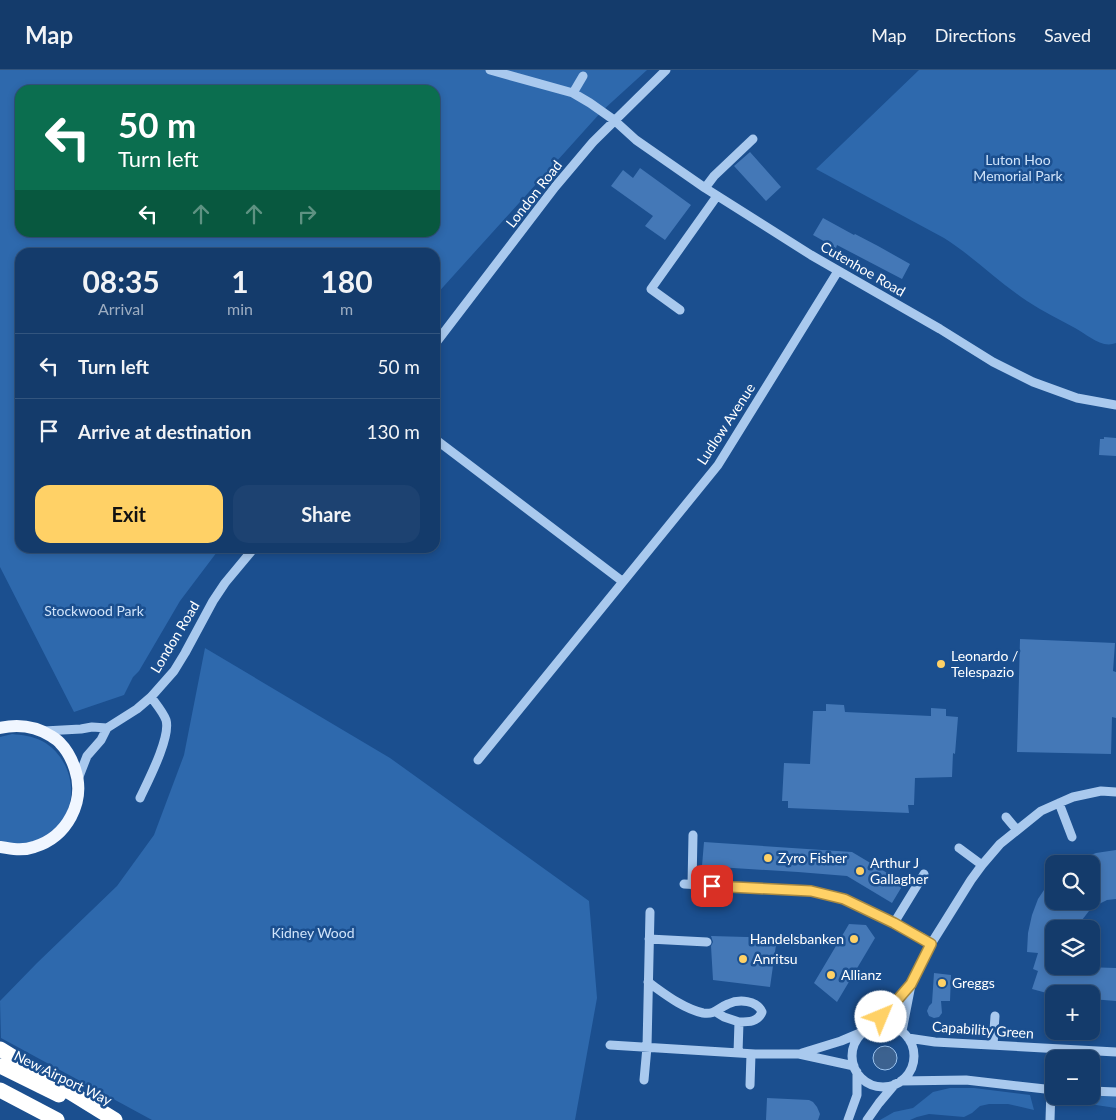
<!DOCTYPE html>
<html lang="en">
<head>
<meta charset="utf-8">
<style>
	:root { --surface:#143b6b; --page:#1d4271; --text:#f1f3f6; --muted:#9dadc1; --line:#33557e; --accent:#ffd166 }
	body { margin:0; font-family:Lato,sans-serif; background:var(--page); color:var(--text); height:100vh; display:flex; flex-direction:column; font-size:19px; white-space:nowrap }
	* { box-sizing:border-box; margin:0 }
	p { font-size:16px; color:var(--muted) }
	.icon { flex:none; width:28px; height:28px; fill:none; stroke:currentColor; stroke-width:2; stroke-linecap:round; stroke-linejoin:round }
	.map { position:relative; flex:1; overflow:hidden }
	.panel { position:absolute; left:15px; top:178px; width:425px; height:305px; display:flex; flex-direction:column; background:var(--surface); border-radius:15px; box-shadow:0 2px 8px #0003,0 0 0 1px var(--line) }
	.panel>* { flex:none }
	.hud { position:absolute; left:15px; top:15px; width:425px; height:152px; border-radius:15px; box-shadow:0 2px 8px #0003,0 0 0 1px var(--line); background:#0b6e4f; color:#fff; overflow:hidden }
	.fabs { position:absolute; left:1045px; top:785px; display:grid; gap:10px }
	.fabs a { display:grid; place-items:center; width:55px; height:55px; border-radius:10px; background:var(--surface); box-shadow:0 2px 8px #0003,0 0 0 1px var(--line); font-size:25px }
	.pin { position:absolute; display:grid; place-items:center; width:42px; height:42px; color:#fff; margin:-21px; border-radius:10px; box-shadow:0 2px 8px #0006 }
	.me { position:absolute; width:55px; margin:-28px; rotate:45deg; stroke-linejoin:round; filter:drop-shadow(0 0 4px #0008) }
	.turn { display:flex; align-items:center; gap:18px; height:105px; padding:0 20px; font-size:22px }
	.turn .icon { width:65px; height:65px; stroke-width:2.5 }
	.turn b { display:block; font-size:35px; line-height:42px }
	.lanes { display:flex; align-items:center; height:48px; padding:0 20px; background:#0003; justify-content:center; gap:25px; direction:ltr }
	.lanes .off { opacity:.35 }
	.eta { display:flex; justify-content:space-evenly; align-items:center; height:85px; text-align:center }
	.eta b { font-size:30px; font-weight:700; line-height:35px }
	.action { display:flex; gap:10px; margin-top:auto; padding:10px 20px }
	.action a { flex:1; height:58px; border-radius:15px; background:var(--accent); color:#111; font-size:20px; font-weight:700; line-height:58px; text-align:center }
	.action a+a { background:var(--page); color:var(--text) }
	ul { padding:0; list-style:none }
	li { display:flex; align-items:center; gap:15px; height:65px; padding:0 20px; border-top:1px solid var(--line) }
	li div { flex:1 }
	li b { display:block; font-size:19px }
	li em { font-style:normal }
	header { display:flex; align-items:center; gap:30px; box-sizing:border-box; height:70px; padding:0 25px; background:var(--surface); border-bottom:1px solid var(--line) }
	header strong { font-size:24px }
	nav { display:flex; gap:28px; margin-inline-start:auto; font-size:18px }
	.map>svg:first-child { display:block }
	.green { fill:#2e69ad; fill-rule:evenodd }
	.water { fill:#3c6290; stroke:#9cc4f0 }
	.building { fill:#4478b7 }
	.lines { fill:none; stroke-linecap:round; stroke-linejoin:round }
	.minor { stroke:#a9c9ee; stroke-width:9 }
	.major { stroke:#f0f6ff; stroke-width:12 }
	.highway { stroke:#fff; stroke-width:15 }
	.route-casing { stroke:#a68842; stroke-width:12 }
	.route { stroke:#ffd166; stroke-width:9 }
	.poi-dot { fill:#ffd166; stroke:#1b4f8f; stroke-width:2 }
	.labels { text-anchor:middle; stroke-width:5; stroke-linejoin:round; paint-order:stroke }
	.park-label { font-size:14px; fill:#cfe3fa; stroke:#1b4f8f }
	.street-label { font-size:14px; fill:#fff; stroke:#1b4f8f }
	.poi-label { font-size:14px; fill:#fff; stroke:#1b4f8f; text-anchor:start }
</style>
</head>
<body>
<header>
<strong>Map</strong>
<nav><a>Map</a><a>Directions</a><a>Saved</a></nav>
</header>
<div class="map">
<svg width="1116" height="1050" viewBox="0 0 1116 1050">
	<rect width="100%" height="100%" fill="#1b4f8f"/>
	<!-- green -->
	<path class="green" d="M0 0H647L602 41 435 226V182H20V478H220L180 531 139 601 133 607 124 625 74 642 0 497ZM20 20H435V162H20Z
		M919 0H1116V273C1101 279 1087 264 1075 258 1059 249 1042 241 1027 231 998 212 974 187 944 168L816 99Z
		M205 578 390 688 589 831 597 928 575 1050H152L1 968 0 931 37 893 117 816 154 765 184 685Z
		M12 664C22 665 32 666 42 671 72 687 82 731 57 757 54 759 51 761 48 764 40 769 29 774 19 774 13 774 6 773 0 772V667Z
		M950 1018H974L1030 1025 1034 1040 1008 1034H989L980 1036 972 1043 964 1047 929 1044 917 1047 910 1050H880L894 1042 913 1038 933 1022Z
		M1091 1024 1116 1026V1038L1076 1032V1026H1091Z"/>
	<!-- water -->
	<path class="water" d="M873 988a12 12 0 1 1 24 0a12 12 0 1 1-24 0Z"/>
	<!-- building -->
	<path class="building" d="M750 82 781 117 766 131 734 96Z
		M640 98 691 135 665 170 645 156 653 146 611 116 623 100 633 108Z
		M823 148 854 165 855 164 878 176 910 194 902 209 837 175 836 178 813 165Z
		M1104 367 1116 368V386L1099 385 1100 369H1104Z
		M1020 569 1115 573 1113 601 1116 602V648L1112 647 1111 684 1017 682Z
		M826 634 844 635 845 642 931 646V638L946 639V646L958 647 955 684 953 683 952 707 915 708 914 735H908L909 743 788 738V731H782L784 693 810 694 813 641H826Z
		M704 772 852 782 904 813 892 833 847 806 798 802 702 796Z
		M1116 780V829L1107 830 1097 835 1089 841 1082 850 1078 859H1054V896L1116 898V931L1091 929V924H1054V925L1032 919 1038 901 1033 899 1038 883 1027 882 1028 863 1032 845 1038 829 1054 805V831H1091V794L1070 793 1096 783Z
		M849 854 866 855 875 868 837 932 814 913Z
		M711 866 777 868 770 917 713 910 711 876 713 872Z
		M934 903 951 905 950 931H941L942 943 939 947 934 948 929 946 927 941 929 936 932 933Z
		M767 1028 809 1030 813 1032 817 1037 820 1044 818 1050H766Z"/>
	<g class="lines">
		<!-- minor -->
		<path class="minor" d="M490 0 573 23 590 33 614 50 636 70 705 118 811 185 940 259 993 292 1033 312 1077 328 1116 335
			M573 23 583 6
			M705 118 714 106 753 69
			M680 240 651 219 717 126
			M435 274 555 117 593 72 666 0
			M435 369 622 511
			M44 661 81 659 92 657 107 658
			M478 690 718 395 838 201
			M78 709 87 686 101 670 107 658 137 639 151 627 174 601 185 583 213 531 225 513 254 478
			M140 728C148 711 171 667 166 650 163 642 156 634 151 627
			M1059 733 1072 767
			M1006 747 1017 760
			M959 778 982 795
			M684 814 811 821 845 829 923 868 931 874
			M692 815 693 765
			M894 853 924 804
			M649 869 707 872
			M648 912C665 924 682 938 703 943 715 945 718 938 728 934 739 929 757 930 762 942 758 952 749 952 739 952L738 983
			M716 942 724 947 739 952
			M852 986a31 31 0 1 1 62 0a31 31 0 1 1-62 0Z
			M868 958 893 935 911 914 931 874 971 810 982 795 1000 774 1041 741 1059 733 1073 727 1101 721 1116 722
			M902 961 911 915
			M908 968 935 972 1116 982
			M610 975 755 984H799L854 996
			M993 975 995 946
			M802 983 841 971 860 963
			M644 1010 647 977 650 842
			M901 1011 966 1010 1054 1020
			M750 1015 751 984
			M1091 1021 1116 1022
			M848 1050 857 1025V1002
			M867 1050 879 1033 895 1014
			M1050 1050 1051 1019"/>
		<!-- major -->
		<path class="major" d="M0 658C18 654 35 656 51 666 54 668 58 670 60 673 67 680 72 690 75 699 86 732 67 767 34 777 23 781 11 779 0 777"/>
		<!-- highway -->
		<path class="highway" d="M0 979 115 1050
			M0 996 59 1025
			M0 1020 57 1050"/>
	</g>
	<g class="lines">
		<!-- route casing -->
		<g class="route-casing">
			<path id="route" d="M712 816 811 821 844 829 894 853 931 874 911 914 893 935 881 947"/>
		</g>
		<!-- route -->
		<use href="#route" class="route"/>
	</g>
	<!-- markers -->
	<g class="poi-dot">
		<circle cx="941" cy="594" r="5"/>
		<circle cx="768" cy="788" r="5"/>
		<circle cx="860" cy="801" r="5"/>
		<circle cx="854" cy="869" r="5"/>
		<circle cx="743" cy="889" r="5"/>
		<circle cx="831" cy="905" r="5"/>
		<circle cx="942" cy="913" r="5"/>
	</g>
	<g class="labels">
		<!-- park labels -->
		<g class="park-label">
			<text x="1018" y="95">Luton Hoo<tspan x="1018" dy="16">Memorial Park</tspan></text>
			<text x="94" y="546">Stockwood Park</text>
			<text x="313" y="868">Kidney Wood</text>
		</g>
		<!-- street labels -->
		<g class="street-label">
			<text transform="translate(534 124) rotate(-52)" y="5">London Road</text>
			<text transform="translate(863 199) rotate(30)" y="5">Cutenhoe Road</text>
			<text transform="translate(726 354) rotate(-57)" y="5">Ludlow Avenue</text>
			<text transform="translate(175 567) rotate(-59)" y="5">London Road</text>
			<text transform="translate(983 960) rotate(4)" y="5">Capability Green</text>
			<text transform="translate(63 1008) rotate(26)" y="5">New Airport Way</text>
		</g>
		<!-- poi labels -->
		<g class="poi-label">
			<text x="951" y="591">Leonardo /<tspan x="951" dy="16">Telespazio</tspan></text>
			<text x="778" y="793">Zyro Fisher</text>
			<text x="870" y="798">Arthur J<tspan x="870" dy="16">Gallagher</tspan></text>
			<text x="844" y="874" text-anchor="end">Handelsbanken</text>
			<text x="753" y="894">Anritsu</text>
			<text x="841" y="910">Allianz</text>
			<text x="952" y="918">Greggs</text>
		</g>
	</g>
</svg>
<div class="fabs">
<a><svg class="icon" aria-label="search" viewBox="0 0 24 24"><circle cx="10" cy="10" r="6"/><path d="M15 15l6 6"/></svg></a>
<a><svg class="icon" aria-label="layers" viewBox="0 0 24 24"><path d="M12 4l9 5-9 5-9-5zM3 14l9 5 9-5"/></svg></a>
<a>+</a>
<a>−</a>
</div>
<div class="pin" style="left:712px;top:816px;background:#d93025"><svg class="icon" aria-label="arrive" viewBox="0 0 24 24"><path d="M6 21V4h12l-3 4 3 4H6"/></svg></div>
<svg class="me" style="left:881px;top:947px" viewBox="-20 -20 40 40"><circle r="19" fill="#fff"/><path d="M0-13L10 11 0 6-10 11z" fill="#ffd166"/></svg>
<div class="hud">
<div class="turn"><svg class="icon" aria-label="left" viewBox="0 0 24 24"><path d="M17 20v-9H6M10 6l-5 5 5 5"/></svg><div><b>50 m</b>Turn left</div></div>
<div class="lanes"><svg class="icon" aria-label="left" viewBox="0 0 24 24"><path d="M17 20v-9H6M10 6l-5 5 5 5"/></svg><svg class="icon off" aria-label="ahead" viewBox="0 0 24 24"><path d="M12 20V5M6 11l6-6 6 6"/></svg><svg class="icon off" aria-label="ahead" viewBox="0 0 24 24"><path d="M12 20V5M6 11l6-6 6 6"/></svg><svg class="icon off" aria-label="right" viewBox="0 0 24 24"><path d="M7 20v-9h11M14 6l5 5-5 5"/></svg></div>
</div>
<section class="panel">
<div class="eta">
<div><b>08:35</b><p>Arrival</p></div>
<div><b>1</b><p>min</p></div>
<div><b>180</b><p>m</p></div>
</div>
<ul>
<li><svg class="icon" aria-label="left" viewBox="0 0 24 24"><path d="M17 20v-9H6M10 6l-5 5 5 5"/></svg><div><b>Turn left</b></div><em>50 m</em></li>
<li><svg class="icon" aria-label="arrive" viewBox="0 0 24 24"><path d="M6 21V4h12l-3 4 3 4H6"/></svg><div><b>Arrive at destination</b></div><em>130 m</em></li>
</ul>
<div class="action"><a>Exit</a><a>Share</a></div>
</section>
</div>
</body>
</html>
